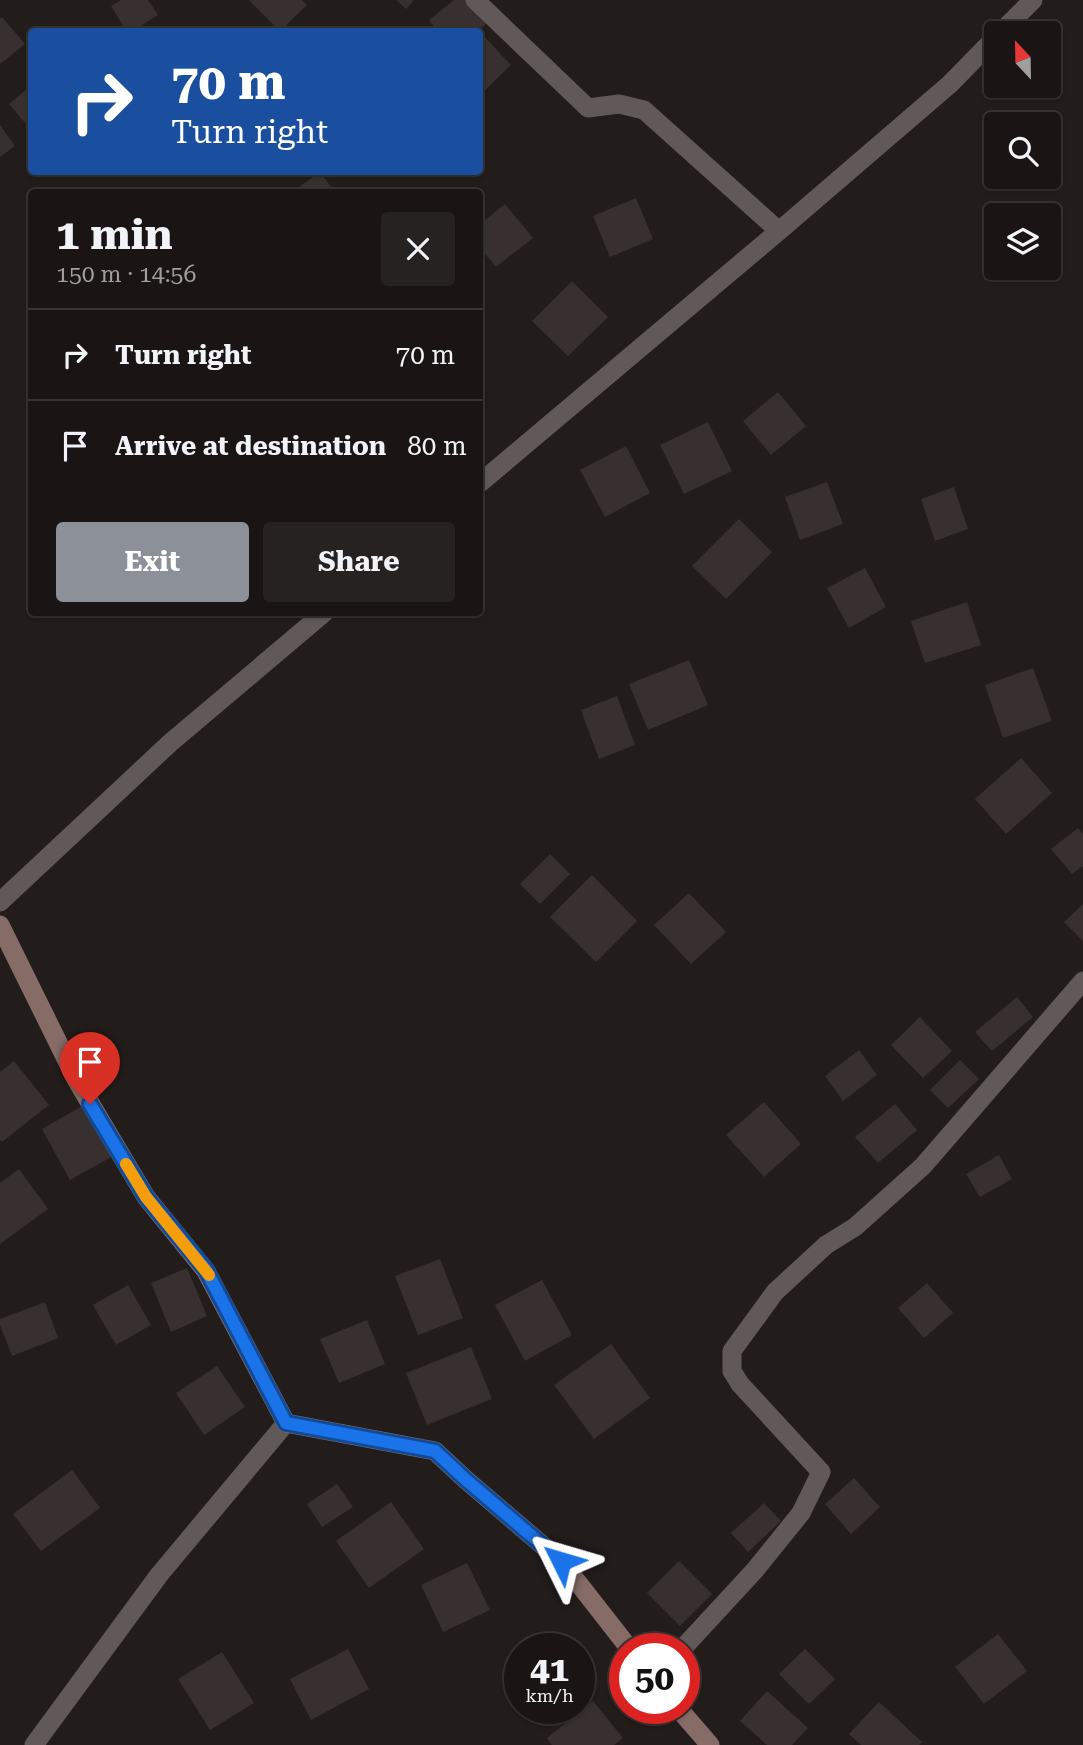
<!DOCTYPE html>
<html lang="en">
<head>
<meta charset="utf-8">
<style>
	:root { --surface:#1a1514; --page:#272222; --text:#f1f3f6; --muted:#9f9fa0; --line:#383434; --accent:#8c9099 }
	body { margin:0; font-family:"Roboto Serif",serif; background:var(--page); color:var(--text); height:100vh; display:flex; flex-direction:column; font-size:26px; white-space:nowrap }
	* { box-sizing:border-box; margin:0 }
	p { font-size:23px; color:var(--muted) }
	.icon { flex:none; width:38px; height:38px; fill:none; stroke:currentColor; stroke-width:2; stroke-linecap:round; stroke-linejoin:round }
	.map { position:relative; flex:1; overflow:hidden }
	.details { position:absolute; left:28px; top:189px; width:455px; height:427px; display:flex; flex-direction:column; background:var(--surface); border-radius:7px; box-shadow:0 2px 5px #0004,0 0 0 2px var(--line) }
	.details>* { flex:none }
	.guide { position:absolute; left:28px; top:28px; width:455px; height:147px; border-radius:7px; box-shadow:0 2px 5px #0004,0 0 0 2px var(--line); background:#1a4fa0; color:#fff; overflow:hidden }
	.needle { width:46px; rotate:338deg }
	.controls { position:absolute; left:984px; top:21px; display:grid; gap:14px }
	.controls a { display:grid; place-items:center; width:77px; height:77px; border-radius:7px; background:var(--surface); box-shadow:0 2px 5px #0004,0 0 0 2px var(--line); font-size:35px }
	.speed { position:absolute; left:504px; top:1633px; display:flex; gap:14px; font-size:35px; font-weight:700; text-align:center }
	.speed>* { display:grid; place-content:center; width:91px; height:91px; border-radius:50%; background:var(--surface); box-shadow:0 2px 5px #0004,0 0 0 2px var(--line); line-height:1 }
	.speed small { font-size:18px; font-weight:400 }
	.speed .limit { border:10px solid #d22; background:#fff; color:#111 }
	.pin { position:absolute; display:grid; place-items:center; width:60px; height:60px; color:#fff; margin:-72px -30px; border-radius:50% 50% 50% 0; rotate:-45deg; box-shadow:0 0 7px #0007 }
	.pin .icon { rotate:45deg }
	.me { position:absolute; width:77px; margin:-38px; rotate:310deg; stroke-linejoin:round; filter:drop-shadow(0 0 5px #0008) }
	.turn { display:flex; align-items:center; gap:24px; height:147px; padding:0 28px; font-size:32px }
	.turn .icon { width:91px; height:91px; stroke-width:2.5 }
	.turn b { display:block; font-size:49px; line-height:60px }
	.round { display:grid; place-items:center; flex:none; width:74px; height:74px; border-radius:7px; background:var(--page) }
	.headline { display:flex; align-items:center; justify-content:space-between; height:119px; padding:0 28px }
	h1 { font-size:42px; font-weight:700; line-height:52px }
	.button { display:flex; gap:14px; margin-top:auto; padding:14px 28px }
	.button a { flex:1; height:80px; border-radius:7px; background:var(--accent); color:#fff; font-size:28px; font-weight:700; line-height:80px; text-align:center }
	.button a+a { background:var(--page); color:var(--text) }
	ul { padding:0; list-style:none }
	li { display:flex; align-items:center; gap:21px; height:91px; padding:0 28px; border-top:2px solid var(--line) }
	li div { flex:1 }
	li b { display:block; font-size:26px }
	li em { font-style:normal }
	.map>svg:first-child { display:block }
	.building { fill:#37302f }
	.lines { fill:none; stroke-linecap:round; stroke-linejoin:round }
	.minor { stroke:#615958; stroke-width:19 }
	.tertiary { stroke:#615958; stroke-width:19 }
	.secondary { stroke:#866b67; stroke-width:19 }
	.route-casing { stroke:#114b97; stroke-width:18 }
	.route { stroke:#1a73e8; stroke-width:12 }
	.slow { stroke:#f59e0b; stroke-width:12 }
</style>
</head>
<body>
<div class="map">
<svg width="1083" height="1745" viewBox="0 0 1083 1745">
	<rect width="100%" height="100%" fill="#221c1b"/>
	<!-- building -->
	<path class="building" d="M121 0H148L158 15 131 32H127L111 6Z
		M249 0H302L307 5 280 31Z
		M396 0H414L406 9Z
		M454 0H466L486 24 477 32H438L429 20Z
		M2 17 25 44 0 64V19Z
		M481 33 511 65 480 95V34Z
		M32 85V131L9 104Z
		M0 125 15 146 0 157Z
		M320 172 335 192H292Z
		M636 198 653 239 610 257 593 216Z
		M505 204 533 238 496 267 480 248V224Z
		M572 281 608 317 568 356 532 321Z
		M778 392 806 426 771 455 743 421Z
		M708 422 732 471 684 494 660 445Z
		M626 446 650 493 605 517 580 470Z
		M827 482 843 524 800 540 785 497Z
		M954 487 968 529 935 541 921 499Z
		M739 519 772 552 726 599 692 566Z
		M865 568 886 607 849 628 827 588Z
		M967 602 981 645 925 663 911 621Z
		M689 660 708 705 648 730 629 684Z
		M1033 668 1052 721 1003 738 985 685Z
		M617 696 635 745 599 759 581 710Z
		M1021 758 1052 793 1006 834 975 799Z
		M1078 828 1083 834V866L1072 874 1051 849Z
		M550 854 570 874 540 904 520 884Z
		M592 875 637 921 596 962 550 917Z
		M689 893 726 932 691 964 654 925Z
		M1083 904V941L1064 922Z
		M1017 997 1033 1017 992 1051 975 1032Z
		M920 1017 952 1051 923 1078 891 1045Z
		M859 1050 877 1075 843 1101 825 1076Z
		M960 1060 979 1079 948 1108 930 1090Z
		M14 1061 49 1105 2 1142 0 1140V1072Z
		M764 1102 801 1144 764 1177 726 1135Z
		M895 1104 917 1130 878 1163 855 1137Z
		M84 1105 113 1156 70 1180 42 1129Z
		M999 1155 1012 1179 980 1197 966 1174Z
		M19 1169 48 1209 0 1244V1183Z
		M440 1259 463 1318 418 1335 395 1276Z
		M187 1268 207 1316 171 1332 151 1283Z
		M542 1280 572 1335 525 1361 495 1305Z
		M927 1283 953 1313 924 1338 898 1308Z
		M128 1285 151 1325 116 1345 93 1305Z
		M45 1302 58 1338 12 1356 0 1325V1319Z
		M367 1320 385 1364 339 1383 320 1339Z
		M611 1344 650 1398 594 1439 554 1385Z
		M471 1347 492 1399 427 1425 406 1373Z
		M217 1366 245 1407 204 1435 176 1393Z
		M72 1470 100 1508 41 1551 13 1514Z
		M854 1478 880 1507 851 1534 825 1504Z
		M337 1484 353 1507 322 1527 307 1504Z
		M391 1502 424 1549 369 1588 336 1541Z
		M764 1503 781 1521 748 1552 731 1533Z
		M679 1561 712 1594 680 1626 647 1593Z
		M467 1563 490 1610 443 1632 421 1585Z
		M998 1634 1027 1671 984 1704 955 1667Z
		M348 1649 369 1689 311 1720 290 1679Z
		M805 1649 835 1679 809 1704 779 1674Z
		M222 1652 254 1703 210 1730 178 1679Z
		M767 1691 808 1728 792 1745H767L740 1721Z
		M593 1701 623 1738 614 1745H552L547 1738Z
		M879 1702 922 1742 919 1745H861L849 1734Z"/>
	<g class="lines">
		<!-- minor -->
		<path class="minor" d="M475 0 588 108 619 104 644 110 779 231
			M1000 33 1033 0
			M480 483 779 231 950 84 996 37
			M0 902 170 743 325 612
			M683 1648 755 1570 801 1513 821 1472 740 1384 732 1371V1351L775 1292 826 1245 855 1227 923 1166 1083 981"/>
		<!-- tertiary -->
		<path class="tertiary" d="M34 1745 159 1575 286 1423"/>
		<!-- secondary -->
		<path class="secondary" d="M0 925 77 1081 146 1197 206 1271 286 1423 435 1451 465 1479 561 1561 629 1648
			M678 1708 710 1745"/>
	</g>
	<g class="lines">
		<!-- route casing -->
		<g class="route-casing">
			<path id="route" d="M90 1104 146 1197 206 1270 286 1423 435 1451 465 1479 561 1561"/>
		</g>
		<!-- route -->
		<use href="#route" class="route"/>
		<!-- slow -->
		<path class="slow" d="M126 1164 146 1197 209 1275"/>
	</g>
</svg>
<div class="controls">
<a><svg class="needle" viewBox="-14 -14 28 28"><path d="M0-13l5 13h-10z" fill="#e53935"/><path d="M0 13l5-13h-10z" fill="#9f9fa0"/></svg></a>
<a><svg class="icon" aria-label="search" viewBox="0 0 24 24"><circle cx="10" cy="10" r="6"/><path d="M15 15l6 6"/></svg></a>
<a><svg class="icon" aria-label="layers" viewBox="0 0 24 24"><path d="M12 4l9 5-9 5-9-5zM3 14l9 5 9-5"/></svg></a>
</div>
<div class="speed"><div>41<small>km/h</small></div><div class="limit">50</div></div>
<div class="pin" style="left:90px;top:1104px;background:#d93025"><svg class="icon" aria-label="arrive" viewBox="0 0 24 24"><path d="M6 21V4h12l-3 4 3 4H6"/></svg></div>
<svg class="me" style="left:561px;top:1561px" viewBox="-20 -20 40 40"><path d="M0-17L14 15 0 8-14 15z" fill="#1a73e8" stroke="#fff" stroke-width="4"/></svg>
<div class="guide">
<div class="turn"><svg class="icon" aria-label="right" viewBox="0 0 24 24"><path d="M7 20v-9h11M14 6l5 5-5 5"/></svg><div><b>70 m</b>Turn right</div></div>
</div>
<section class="details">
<div class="headline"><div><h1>1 min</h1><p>150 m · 14:56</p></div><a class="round"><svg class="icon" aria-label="close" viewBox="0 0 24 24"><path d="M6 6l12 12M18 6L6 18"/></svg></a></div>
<ul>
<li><svg class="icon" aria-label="right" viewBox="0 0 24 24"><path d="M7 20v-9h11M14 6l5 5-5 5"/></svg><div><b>Turn right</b></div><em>70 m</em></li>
<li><svg class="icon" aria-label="arrive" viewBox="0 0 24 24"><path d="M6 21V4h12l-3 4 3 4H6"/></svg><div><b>Arrive at destination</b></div><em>80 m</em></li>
</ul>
<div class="button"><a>Exit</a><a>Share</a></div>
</section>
</div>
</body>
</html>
